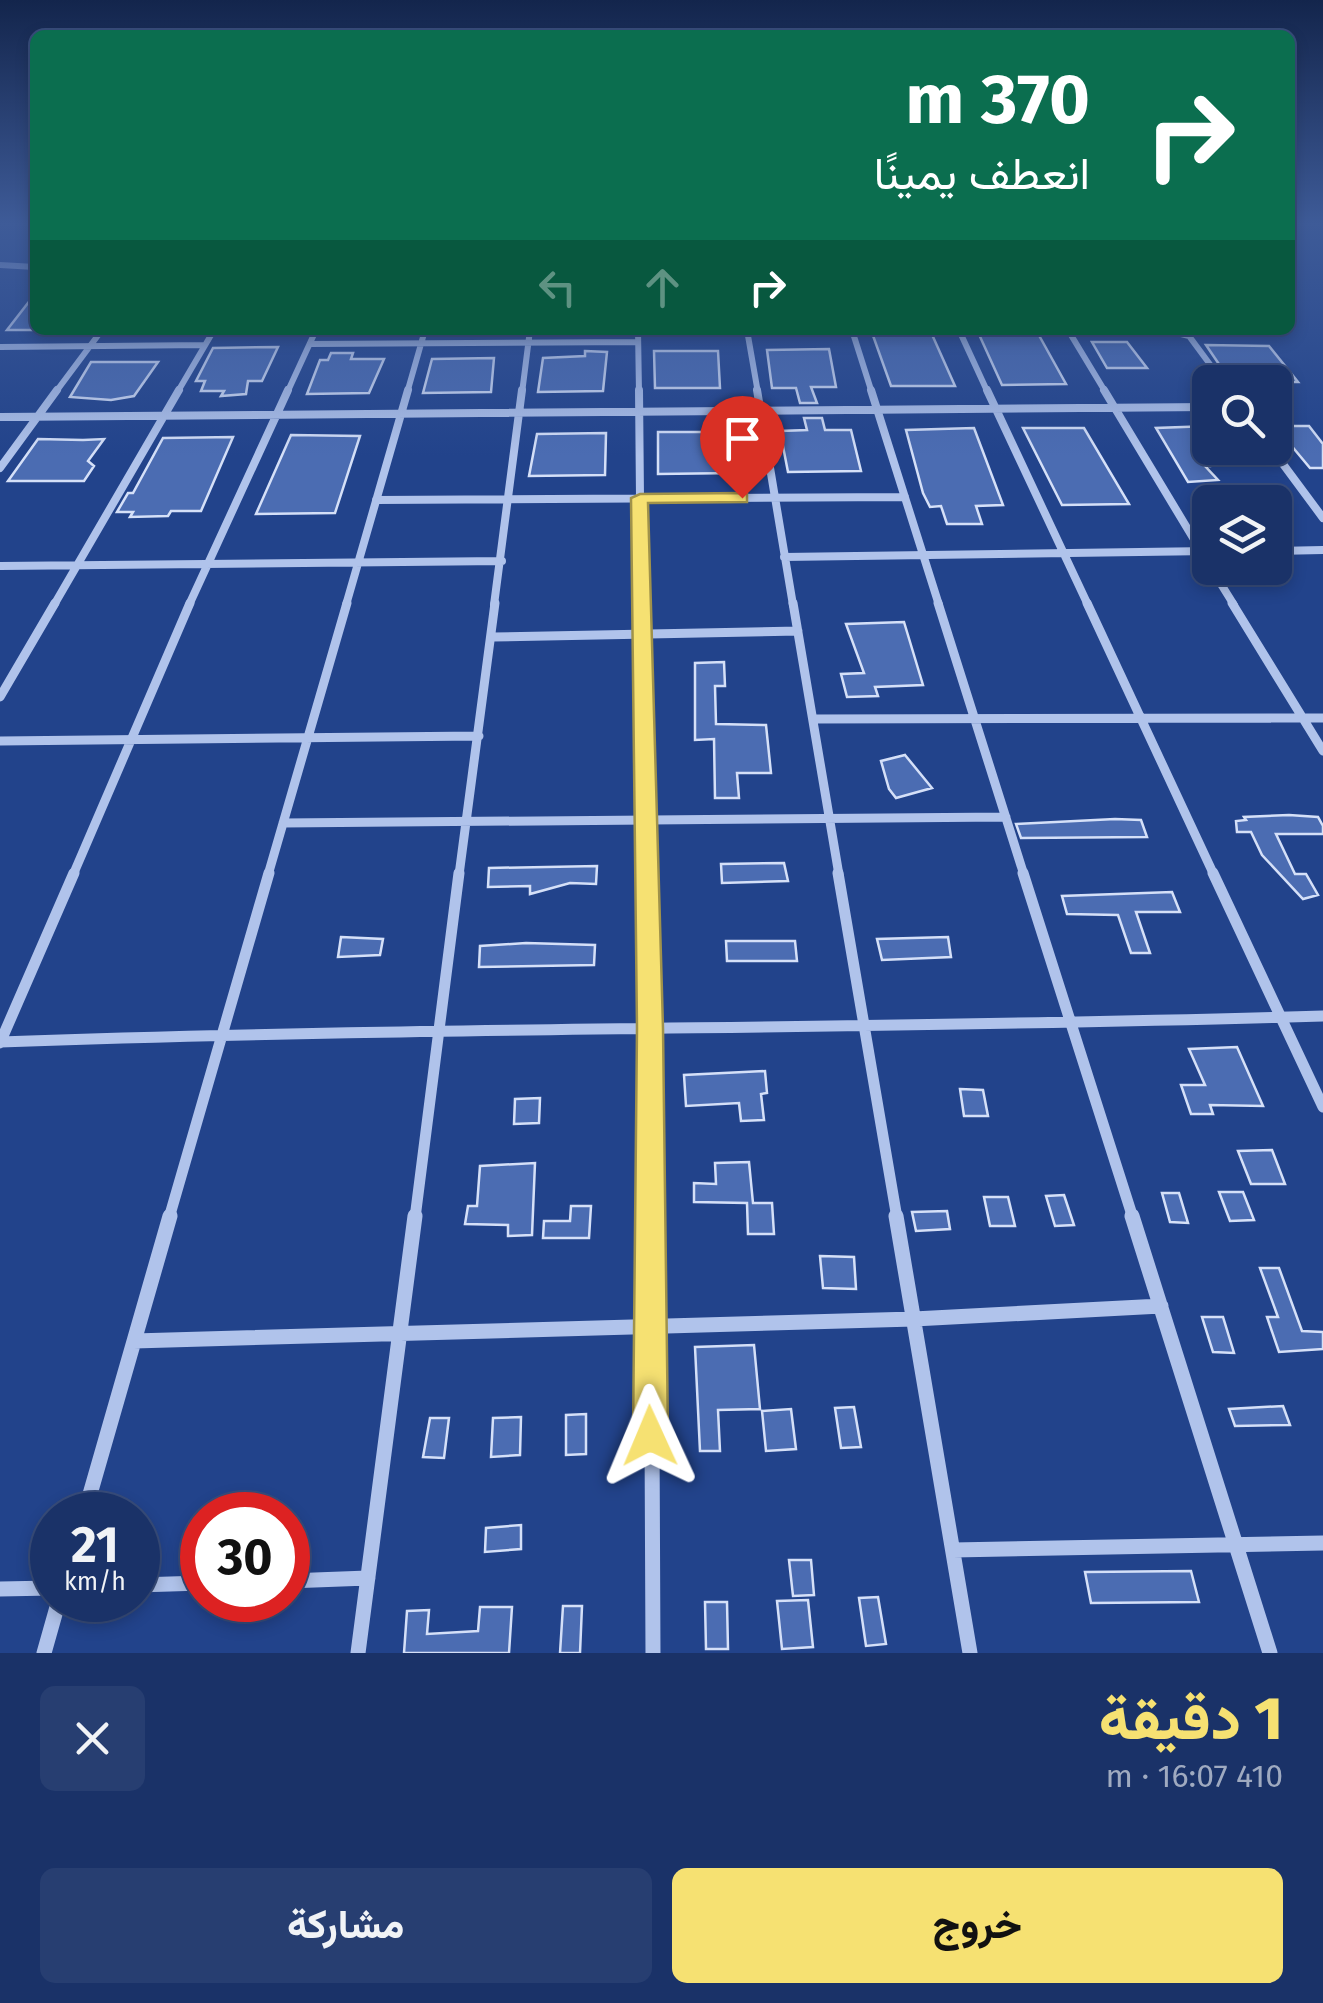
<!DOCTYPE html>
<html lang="ar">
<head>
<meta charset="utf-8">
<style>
	:root { --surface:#1a3268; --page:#273e71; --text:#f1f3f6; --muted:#9faac0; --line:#384d7c; --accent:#f6e172 }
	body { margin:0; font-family:"Fira Sans",Vazirmatn,sans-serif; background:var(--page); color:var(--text); direction:rtl; height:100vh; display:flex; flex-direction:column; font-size:38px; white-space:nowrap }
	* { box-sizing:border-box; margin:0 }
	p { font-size:32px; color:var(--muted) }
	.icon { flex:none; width:55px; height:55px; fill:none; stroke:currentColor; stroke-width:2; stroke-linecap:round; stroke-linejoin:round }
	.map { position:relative; height:1653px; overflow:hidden; direction:ltr }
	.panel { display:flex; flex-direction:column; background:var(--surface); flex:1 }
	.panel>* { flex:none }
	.top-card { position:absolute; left:30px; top:30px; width:1265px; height:305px; border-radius:15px; box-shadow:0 5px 15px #0003,0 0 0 2px var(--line); direction:rtl; background:#0b6e4f; color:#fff; overflow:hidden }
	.buttons { position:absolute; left:1192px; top:365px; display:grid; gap:20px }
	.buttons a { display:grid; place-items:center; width:100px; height:100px; border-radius:15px; background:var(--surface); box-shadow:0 5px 15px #0003,0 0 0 2px var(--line); font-size:50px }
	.speed { position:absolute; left:30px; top:1492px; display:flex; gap:20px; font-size:50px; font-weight:700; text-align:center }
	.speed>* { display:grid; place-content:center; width:130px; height:130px; border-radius:50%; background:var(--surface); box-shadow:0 5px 15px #0003,0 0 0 2px var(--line); line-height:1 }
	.speed small { font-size:25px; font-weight:400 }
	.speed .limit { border:15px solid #d22; background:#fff; color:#111 }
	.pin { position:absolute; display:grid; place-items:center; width:85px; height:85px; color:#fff; margin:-102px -42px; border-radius:50% 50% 50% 0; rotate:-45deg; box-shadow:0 0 10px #0007 }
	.pin .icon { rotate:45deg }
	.me { position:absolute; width:110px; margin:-55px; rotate:359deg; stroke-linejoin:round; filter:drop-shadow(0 0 8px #0008) }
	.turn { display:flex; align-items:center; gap:35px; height:210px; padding:0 40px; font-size:45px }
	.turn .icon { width:130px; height:130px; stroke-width:2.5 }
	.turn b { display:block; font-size:70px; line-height:85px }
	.lanes { display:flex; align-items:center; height:95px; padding:0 40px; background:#0003; justify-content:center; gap:50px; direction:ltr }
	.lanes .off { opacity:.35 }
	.round { display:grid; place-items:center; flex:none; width:105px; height:105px; border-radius:15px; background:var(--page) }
	.headline { display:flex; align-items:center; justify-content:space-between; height:170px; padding:0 40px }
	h1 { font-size:60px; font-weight:800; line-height:75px; color:var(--accent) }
	.action { display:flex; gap:20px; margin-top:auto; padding:20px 40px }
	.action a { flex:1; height:115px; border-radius:15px; background:var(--accent); color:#111; font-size:40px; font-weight:800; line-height:115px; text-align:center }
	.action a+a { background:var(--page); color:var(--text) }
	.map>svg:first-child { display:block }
	.building { fill:#4b6cb2; stroke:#d5e0f8; stroke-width:2.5 }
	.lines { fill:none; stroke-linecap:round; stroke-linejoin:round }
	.street-far4 { stroke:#b0c3eb; stroke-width:6 }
	.street-far3 { stroke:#b0c3eb; stroke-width:8 }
	.street-far2 { stroke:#b0c3eb; stroke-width:9 }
	.street-far1 { stroke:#b0c3eb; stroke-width:11 }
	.street { stroke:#b0c3eb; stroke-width:15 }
	.route { fill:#f6e172; stroke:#a0924a; stroke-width:2.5 }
</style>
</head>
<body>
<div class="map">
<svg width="1323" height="1653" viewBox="0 0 1323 1653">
	<rect width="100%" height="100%" fill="#22438b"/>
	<!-- building -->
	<path class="building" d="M35 294V330H7Z
		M871 330H930L955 386H891Z
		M977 330H1036L1066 384 1002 385Z
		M1092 342H1127L1147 368H1107Z
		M1206 345 1269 346 1298 382H1231Z
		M278 347 262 381H248L246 394 221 396 224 391H201L205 381H196L213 348Z
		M829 349 836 387H811L817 403H800L796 388H772L767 350Z
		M585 351 607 352 603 391 538 392 543 358 585 356Z
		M654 351H718L720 388H655Z
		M331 353H353L351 359H384L369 393 307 394 320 360H328Z
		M494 358 491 392 423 393 432 359Z
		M91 362H158L134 396 111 400 70 397Z
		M804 418H822L825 430H851L861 471 788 472 780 431 807 430Z
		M1210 426V466H1205L1218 480 1188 482 1156 428Z
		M1275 426H1309L1323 444V468H1310Z
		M974 428 1003 505 976 506 982 524H947L941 506 930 507 923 493 906 430Z
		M1023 428H1084L1129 504 1062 505Z
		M658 432H725L735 473 658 474Z
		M606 433 605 475 529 476 537 434Z
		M291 435 360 436 335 513 256 514Z
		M233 437 201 511H171L168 516 130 517 133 512H117L128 493H133L163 438Z
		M38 439 83 440 104 439 88 461 94 466 84 481H8Z
		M904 622 923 685 875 687 878 696 847 697 841 674 864 673 846 624Z
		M724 662 725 686H715L716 724 766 725 771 773H737L739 798H715L714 739 695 740V663Z
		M905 755 932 788 896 798 889 789 881 761Z
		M1289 815 1318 817 1323 826V834H1276L1295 874H1306L1318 895 1303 899 1262 855 1251 832H1237L1236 821 1246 820 1244 817Z
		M1115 819 1141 820 1147 837 1021 838 1016 824Z
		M784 863 788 881 722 883 721 864Z
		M597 866 596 884 570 883 530 894V886L488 887 489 868Z
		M1172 892 1180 912H1136L1150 953H1131L1118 915 1067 914 1062 896Z
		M341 937 383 939 380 955 338 957Z
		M948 937 951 957 882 960 877 939Z
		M726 941H795L797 961H727Z
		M526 943 595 945 594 965 479 967 480 946Z
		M1237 1047 1263 1106 1210 1105 1213 1114H1191L1181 1085H1205L1189 1049Z
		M765 1071 767 1093 761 1094 764 1120 741 1121 739 1103 686 1106 684 1075Z
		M960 1089 983 1090 988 1116H964Z
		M540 1098 539 1123 514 1124 515 1099Z
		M1272 1150 1285 1184H1251L1238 1151Z
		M749 1162 753 1203H772L774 1234H748L747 1203 694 1202V1183L716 1184 715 1163Z
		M535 1163 532 1235 508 1236V1225L465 1224 468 1206H477L480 1166Z
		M1219 1192H1243L1254 1220 1230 1221Z
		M1162 1193H1179L1188 1223 1170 1222Z
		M1064 1195 1074 1225 1055 1226 1046 1196Z
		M984 1197H1008L1015 1226H990Z
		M571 1206H591L589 1238H543L544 1221H570Z
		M947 1211 950 1229 916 1231 912 1212Z
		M820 1256 854 1257 856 1289 823 1288Z
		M1260 1268H1279L1302 1331 1323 1332V1349L1279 1352 1267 1317H1278Z
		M1202 1317H1223L1234 1353 1213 1352Z
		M754 1345 760 1409 718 1410 720 1451H700L695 1347Z
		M1283 1406 1290 1425 1235 1426 1229 1409Z
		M854 1407 861 1447 841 1448 835 1408Z
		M791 1409 796 1449 766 1451 762 1411Z
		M586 1414V1454L566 1455V1415Z
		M521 1417 520 1455 491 1457 493 1418Z
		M430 1418H449L444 1458 423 1457Z
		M521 1525V1549L485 1552 486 1528Z
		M789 1560H811L814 1595 793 1596Z
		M1191 1571 1199 1602 1091 1603 1085 1572Z
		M878 1597 886 1644 866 1646 859 1598Z
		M808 1600 813 1647 782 1649 777 1601Z
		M705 1602H727L728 1649H706Z
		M563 1606H582L580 1653H560Z
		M480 1607H512L509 1653H404L407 1611 429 1610 427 1634 478 1631Z"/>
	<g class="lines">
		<!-- street-far4 -->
		<path class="street-far4" d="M0 265 35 267
			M638 330 639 393
			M747 330 758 393
			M852 330 872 393
			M959 330 988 393
			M1068 330 1106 393
			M1165 330 1189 336 1223 382
			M310 344 638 342
			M0 347 205 345
			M55 393 102 330
			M177 393 214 330
			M287 393 316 330
			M407 393 425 330
			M522 393 530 330"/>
		<!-- street-far3 -->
		<path class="street-far3" d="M639 390 641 605
			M757 390 793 605
			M871 390 939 605
			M987 390 1088 605
			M1104 390 1210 566
			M0 417 1210 407
			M1271 448 1323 518
			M0 468 57 390
			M376 500 905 497
			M1275 551 1323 550
			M784 557 1210 551
			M0 566 502 561
			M1211 568 1234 605
			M54 605 179 390
			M189 605 288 390
			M346 605 408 390
			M494 605 522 390"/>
		<!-- street-far2 -->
		<path class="street-far2" d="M641 603 645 875
			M793 603 839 875
			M938 603 1024 875
			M1087 603 1214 875
			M1232 603 1323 751
			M493 637 798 631
			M0 697 55 603
			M813 719 1323 718
			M0 741 479 736
			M283 823 1006 817
			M73 875 190 603
			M268 875 347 603
			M459 875 495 603"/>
		<!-- street-far1 -->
		<path class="street-far1" d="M645 873 651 1218
			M838 873 897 1218
			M1023 873 1133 1218
			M1213 873 1323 1107
			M0 1042C441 1026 882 1030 1323 1016
			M0 1043 74 873
			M169 1218 269 873
			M415 1218 459 873"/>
		<!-- street -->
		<path class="street" d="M651 1216 653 1653
			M896 1216 970 1653
			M1132 1216 1270 1653
			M134 1341 914 1319 1161 1306
			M84 1515 170 1216
			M953 1550 1323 1543
			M288 1581 368 1578
			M138 1585 202 1583
			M0 1589 52 1588
			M44 1653 59 1600
			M358 1653 415 1216"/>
	</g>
	<!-- sky -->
	<linearGradient id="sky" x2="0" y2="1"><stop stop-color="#13254c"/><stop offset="0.49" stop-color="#3e5b98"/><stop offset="1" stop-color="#3e5b98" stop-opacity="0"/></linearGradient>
	<rect width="1323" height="456" fill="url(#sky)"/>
	<!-- route -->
	<path class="route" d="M742 493 747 494V502L648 503 663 1028 668 1436 663 1448 650 1453 638 1448 633 1436 637 1028 631 498 640 494Z"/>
</svg>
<div class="buttons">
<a><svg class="icon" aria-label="search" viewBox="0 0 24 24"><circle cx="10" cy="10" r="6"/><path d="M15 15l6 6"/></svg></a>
<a><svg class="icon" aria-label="layers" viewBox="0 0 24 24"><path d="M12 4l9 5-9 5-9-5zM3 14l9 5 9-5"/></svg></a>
</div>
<div class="speed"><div>21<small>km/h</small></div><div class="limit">30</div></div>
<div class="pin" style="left:742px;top:498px;background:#d93025"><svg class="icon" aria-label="arrive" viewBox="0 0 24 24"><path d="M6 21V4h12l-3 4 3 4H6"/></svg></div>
<svg class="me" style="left:650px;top:1436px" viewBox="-20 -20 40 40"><path d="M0-17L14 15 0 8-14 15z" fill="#f6e172" stroke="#fff" stroke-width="4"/></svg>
<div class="top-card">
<div class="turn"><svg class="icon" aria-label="right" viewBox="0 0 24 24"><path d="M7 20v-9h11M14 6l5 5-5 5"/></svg><div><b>370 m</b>انعطف يمينًا</div></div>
<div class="lanes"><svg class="icon off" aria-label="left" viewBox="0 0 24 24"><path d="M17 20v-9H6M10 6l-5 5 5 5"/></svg><svg class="icon off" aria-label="ahead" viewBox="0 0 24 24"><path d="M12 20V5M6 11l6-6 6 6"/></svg><svg class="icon" aria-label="right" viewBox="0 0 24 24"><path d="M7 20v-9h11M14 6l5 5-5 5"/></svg></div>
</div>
</div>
<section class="panel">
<div class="headline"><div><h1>1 دقيقة</h1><p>410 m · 16:07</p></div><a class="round"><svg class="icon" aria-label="close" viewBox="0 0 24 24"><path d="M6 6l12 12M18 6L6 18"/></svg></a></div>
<div class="action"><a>خروج</a><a>مشاركة</a></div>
</section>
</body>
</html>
